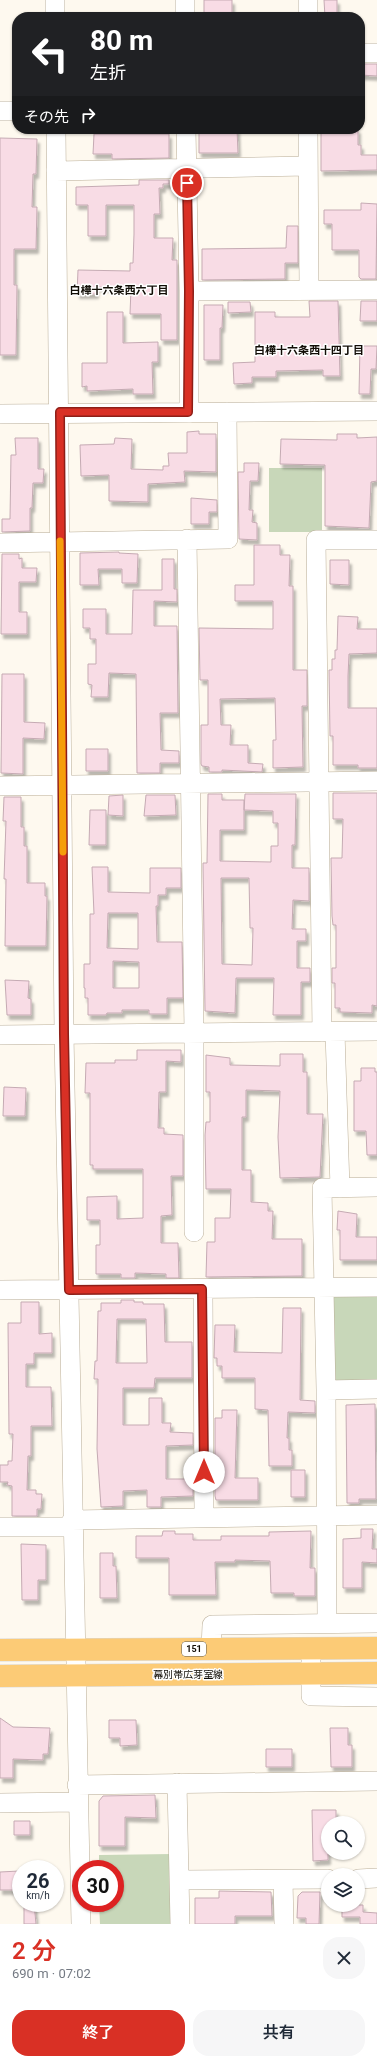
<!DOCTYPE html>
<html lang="ja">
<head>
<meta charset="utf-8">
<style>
	:root { --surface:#fff; --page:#f6f6f7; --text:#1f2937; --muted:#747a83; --accent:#d93025 }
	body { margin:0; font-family:Roboto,"Noto Sans JP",sans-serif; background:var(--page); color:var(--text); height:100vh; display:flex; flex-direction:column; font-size:15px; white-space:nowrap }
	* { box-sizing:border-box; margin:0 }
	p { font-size:13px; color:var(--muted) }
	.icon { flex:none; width:22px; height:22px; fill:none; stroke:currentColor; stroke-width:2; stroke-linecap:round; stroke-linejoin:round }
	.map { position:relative; height:1924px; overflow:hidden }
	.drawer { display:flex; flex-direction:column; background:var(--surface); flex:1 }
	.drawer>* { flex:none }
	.guide { position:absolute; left:12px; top:12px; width:353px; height:122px; border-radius:16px; box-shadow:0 1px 3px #0004; background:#202124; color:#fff; overflow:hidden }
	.tools { position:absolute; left:321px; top:1816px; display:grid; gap:8px }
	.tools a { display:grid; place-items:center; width:44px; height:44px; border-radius:50%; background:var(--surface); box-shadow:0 1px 3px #0004; font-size:20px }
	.speed { position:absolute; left:12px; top:1860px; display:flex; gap:8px; font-size:20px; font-weight:700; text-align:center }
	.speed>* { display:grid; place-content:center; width:52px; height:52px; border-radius:50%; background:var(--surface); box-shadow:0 1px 3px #0004; line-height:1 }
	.speed small { font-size:10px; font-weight:400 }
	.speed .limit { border:6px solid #d22; background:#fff; color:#111 }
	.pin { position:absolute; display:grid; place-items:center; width:34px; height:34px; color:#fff; margin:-17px; border:2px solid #fff; border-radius:50%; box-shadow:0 1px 4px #0007 }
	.me { position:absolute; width:44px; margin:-22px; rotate:0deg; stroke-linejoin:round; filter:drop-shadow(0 0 3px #0008) }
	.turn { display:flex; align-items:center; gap:14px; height:84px; padding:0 12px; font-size:18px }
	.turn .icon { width:52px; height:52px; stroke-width:2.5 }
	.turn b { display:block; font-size:28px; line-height:34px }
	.then { display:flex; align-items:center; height:38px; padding:0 12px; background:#0003; gap:8px; font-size:15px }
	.round { display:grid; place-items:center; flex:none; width:42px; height:42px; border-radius:16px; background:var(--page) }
	.headline { display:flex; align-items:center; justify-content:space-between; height:68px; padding:0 12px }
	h1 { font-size:24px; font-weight:600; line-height:30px; color:var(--accent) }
	.cta { display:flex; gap:8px; margin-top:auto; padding:8px 12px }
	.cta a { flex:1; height:46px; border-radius:16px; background:var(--accent); color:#fff; font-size:16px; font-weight:600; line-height:46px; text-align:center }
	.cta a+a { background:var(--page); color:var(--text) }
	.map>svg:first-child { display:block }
	.green { fill:#c8d7b9 }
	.building { fill:#f8dce5; stroke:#c5aab3; fill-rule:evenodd; filter:url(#shadow) }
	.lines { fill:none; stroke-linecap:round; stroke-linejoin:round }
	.minor-casing { stroke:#baae98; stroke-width:20 }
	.major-casing { stroke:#d9d8d7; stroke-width:23 }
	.minor { stroke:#fff; stroke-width:19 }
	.major { stroke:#fccb76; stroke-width:22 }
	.route-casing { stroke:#8d1f18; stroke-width:10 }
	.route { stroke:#d93025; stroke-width:7 }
	.slow { stroke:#f59e0b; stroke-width:7 }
	.labels { text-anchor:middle; stroke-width:3; stroke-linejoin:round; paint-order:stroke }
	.shield { fill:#fff; stroke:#585651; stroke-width:1 }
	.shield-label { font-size:9px; font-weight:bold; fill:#110d06 }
	.street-label { font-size:10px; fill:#110d06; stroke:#fff }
	.neighbourhood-label { font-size:11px; font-weight:bold; fill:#110d06; stroke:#fff }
</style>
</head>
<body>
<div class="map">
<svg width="377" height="1924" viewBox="0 0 377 1924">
	<defs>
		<filter id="shadow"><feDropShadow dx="2.5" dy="4.5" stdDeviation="1" flood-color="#0004"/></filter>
	</defs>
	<rect width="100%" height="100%" fill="#fef9ef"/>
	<!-- green -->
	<path class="green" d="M269 468H322V532H269Z
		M377 1296V1383H334L332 1297Z
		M172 1854 174 1924H100L99 1903H115V1869H99V1855Z"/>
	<!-- building -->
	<path class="building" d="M204 0H232V17L204 16Z
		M324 0H337V17H325Z
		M360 64H377V76L360 75Z
		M199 129H237L238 153H199Z
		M321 129H358V145H361V155H377V170L321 171Z
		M94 134H169V158L112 159V154H93Z
		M0 138 37 139 36 174H33L32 207H37L36 249H14V285H17L16 355H0Z
		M139 180H169V184H163V188H159L160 214H154V238H173L172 260H177V340H161V314H130L131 288 96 287V294H77L78 270 130 271V263H133L134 234V205H106V236H88V205H76V187L139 185Z
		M361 203 377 204 376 279H361L359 277V250H332V224H324V210H361Z
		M287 226H298V263H285V279L202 280V249L286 248Z
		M309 301H338L340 376H323V370L276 371V377H252V383L234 384 233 363 255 362V312H275V317H310Z
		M361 301H377V321H360Z
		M228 302H250L251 312 228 313Z
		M204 305H223L222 328H220V360H204Z
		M107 312H123V343L158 342V362H152L153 394H133V389L87 391V386L82 387V363H107Z
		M360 346H377L376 369H371L370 394H359Z
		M199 431V434H216V472L184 471 185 482 148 484V502L109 501V475L81 476 80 445 114 444 115 438 132 439 131 469 163 470V466H169L168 453H187V432Z
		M337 434H357V438L377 437V481L371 482 369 528 325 526V465L280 464 281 439 337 440Z
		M15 438H38V469H44L43 483H33L32 508H30V531L2 532V519H10L11 455H16Z
		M244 463H259L258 481H250L249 510H253L252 522 257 523V540L239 539 238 472H244Z
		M191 498 217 500V512H209V524H191Z
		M254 545H280V555H290L289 586H293V670H307V706H302L303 767 273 768V740H276L275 698 220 699 221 725H231L230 745H248V763L263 764 262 772 222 770V772H209V767L202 766 201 764V725H208V680H200L199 628 273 629V601H235V585H254Z
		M119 552V553L138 554 137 583H122V569H98L99 585H80V553Z
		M2 554H19V559L22 558V568H37L36 582H19V612H27V634H1Z
		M162 559H174V589H177V602L154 601V626H177L178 713H160L161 750 179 751V763H160V773H137L136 674 109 673 108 697H91L92 685 88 684V664H96V639H90V628H83V609H106V634H132L133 590H162Z
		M330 560H349V585L330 584Z
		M338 616 358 617 357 629H377V653L349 654 348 676V708H377V768H358V765H333V736H330L329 670H332V659H335V650H337Z
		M2 674H24V722L45 723 44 739 23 738V774L1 773Z
		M86 749H108V771H86Z
		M333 793H377V1006L372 1005V1013L340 1012V1008H335V983H332V968H336V925H333L332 916 331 858H342L343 819H333Z
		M208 794H222V800H244V830H220V861L271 862V846H278V823H273V811L244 810 245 794H296L295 845H292V868H309V901L293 900 292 929H306V941H297V968H310V982H301V1015H273L274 978H236L235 1013 205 1011 203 865V863H207ZM221 878H249L250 928H253L252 965 222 964Z
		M123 795V816L108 815 109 796Z
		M146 795H175L176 815 144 816Z
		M4 797H21V827H24V846H27V883H45V896H47L46 946H5L6 879H4L6 821H3Z
		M90 810H106V845H89Z
		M92 867H108V892L150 893V868H181V888H166V895H158V906H156L157 942H182L183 998H167V1014H149V1010H122V1013H107L106 1015H88V998H85V988H84V964H90V914H94ZM108 913H138V949L107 948ZM113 961 139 962V988H113Z
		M5 980 29 981 28 998 31 999V1015H7Z
		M137 1050H181V1062L166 1061V1092H159L158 1128H164V1134L183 1135V1176H171L172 1215 161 1216V1243H178L179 1278H166V1274L135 1273V1278H121V1274H96V1245H100V1220H87V1197L117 1196V1219L143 1218V1169H93V1165H90V1093H85L86 1063H115V1060H137Z
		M280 1054H303V1072H307V1114H323L320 1177 280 1178 278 1137 280 1091 246 1090V1117H242V1170H251V1202L268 1203V1211H273L272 1239H302V1276L206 1277 207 1242H215V1218H230L231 1189H206L205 1135 206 1122H210V1092H206V1055L230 1058V1065L280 1066Z
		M361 1068H375V1072H377V1155H367L366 1131H354V1081H361Z
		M4 1087 26 1088 25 1116H3Z
		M338 1211 357 1214 356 1237H377V1260H340V1230H337Z
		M121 1300H134V1302H143V1304H164L165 1342H192V1378H155L154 1388H123V1425H149V1398H162V1423H171L170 1432 193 1433V1445L166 1446V1479H193V1496L161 1497V1507H147V1490L123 1491V1506L101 1507 97 1449 98 1379H94L95 1361H97L98 1311H101V1303H121ZM117 1319H146L147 1363H116Z
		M21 1302H39V1334L52 1333V1353H34V1364H26V1387H51L52 1426H31V1456H28L27 1490H36V1494H42L41 1509H37V1516H12V1486L7 1485 8 1482H0V1465H8V1461H12L13 1434H9L8 1323H21Z
		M283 1308H301L300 1400 315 1401V1413L288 1412 287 1438H289V1450H292V1466H269L268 1410 255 1409V1378H222V1366H217V1358H214L215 1325H235L234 1352 282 1353Z
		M375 1404 376 1499H359V1503H347L346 1405Z
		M222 1410H237L235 1478H258V1500H216L215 1496V1418H222Z
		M291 1470H305V1497H291Z
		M361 1529H373L372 1549H377V1563L362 1562V1588H343V1539L361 1538Z
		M163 1531H175V1534H193V1540H221V1536H269V1532L311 1531 310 1568H315V1596H294V1593H271L270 1561 235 1560V1562H215L216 1595H169V1558H136V1536H162Z
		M21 1544 46 1545V1580H38V1600H22Z
		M100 1553H113V1566H116L117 1598H100Z
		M0 1718 13 1727 50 1728 48 1754H43V1760L13 1759V1778H0Z
		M109 1720H136L137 1745 120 1746V1738H109Z
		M330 1728H348V1745H352V1767H331Z
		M266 1749H292V1767H266Z
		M155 1795 156 1818 125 1817V1846H99V1801L103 1796Z
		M312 1810H336V1823H328V1860L313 1861Z
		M14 1821H30V1835H14Z
		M19 1871V1890H0V1872Z
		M219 1891 271 1892 272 1916H235V1924H195V1898H219Z
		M302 1892H320L319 1924H306V1918H297L298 1896Z
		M24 1903H34L36 1924H24Z
		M342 1905H363V1912L377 1913V1924H360V1917H342Z"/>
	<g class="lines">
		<!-- minor casing -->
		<g class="minor-casing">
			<path id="minor" d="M55 0V17
				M185 0V17
				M308 17V0
				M360 53H377
				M0 111H17
				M56 129 64 1034 81 1924
				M186 129 189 291V413
				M308 129 309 290
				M56 171 308 166
				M189 291 377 290
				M0 414 377 411
				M187 539 194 1032V1232
				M0 543 228 539 227 412
				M0 786 377 781
				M322 1032 316 540H377
				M335 1032 340 1188
				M0 1035 377 1031
				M203 1289 204 1518
				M0 1290 377 1287
				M326 1390 377 1389
				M72 1520 377 1515
				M0 1527H72
				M327 1623 326 1390 322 1188 377 1187
				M311 1648V1696L377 1697
				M211 1649 212 1625 377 1623
				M177 1783 180 1924
				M77 1785 377 1781
				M0 1803 78 1802
				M358 1879 377 1878
				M180 1880 328 1879
				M283 1880 284 1924"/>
		</g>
		<!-- major casing -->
		<g class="major-casing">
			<path id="major" d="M0 1650 377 1648
				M0 1676 377 1673"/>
		</g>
		<!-- minor -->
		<use href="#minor" class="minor"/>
		<!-- major -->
		<use href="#major" class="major"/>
	</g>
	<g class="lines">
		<!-- route casing -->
		<g class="route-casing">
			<path id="route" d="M187 183 189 291 188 412H60L64 1034 69 1290 202 1289 204 1472"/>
		</g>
		<!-- route -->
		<use href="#route" class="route"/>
		<!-- slow -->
		<path class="slow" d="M60 541 63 852"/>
	</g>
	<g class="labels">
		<!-- shield labels -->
		<rect class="shield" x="182" y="1642" width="24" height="14" rx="3"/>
		<g class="shield-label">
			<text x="194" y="1652">151</text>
		</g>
		<!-- street labels -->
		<g class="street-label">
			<text x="188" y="1678">幕別帯広芽室線</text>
		</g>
		<!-- neighbourhood labels -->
		<g class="neighbourhood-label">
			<text x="119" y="294">白樺十六条西六丁目</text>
			<text x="309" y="354">白樺十六条西十四丁目</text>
		</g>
	</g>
</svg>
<div class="tools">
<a><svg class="icon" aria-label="search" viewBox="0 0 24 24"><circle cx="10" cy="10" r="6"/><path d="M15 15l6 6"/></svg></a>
<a><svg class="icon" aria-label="layers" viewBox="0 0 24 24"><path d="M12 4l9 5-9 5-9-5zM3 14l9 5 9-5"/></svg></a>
</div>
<div class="speed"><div>26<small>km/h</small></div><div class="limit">30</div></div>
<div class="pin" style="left:187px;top:183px;background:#d93025"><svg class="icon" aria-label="arrive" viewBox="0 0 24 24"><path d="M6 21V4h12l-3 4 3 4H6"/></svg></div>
<svg class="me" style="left:204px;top:1472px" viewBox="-20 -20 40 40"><circle r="19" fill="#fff"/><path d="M0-13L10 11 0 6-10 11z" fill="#d93025"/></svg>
<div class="guide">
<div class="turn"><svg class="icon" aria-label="left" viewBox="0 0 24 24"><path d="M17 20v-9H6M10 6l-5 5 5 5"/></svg><div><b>80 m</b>左折</div></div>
<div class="then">その先<svg class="icon" aria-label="right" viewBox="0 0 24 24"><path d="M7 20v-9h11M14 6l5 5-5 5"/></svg></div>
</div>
</div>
<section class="drawer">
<div class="headline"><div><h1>2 分</h1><p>690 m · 07:02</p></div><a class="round"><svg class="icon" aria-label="close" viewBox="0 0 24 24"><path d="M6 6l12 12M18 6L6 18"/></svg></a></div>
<div class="cta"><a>終了</a><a>共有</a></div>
</section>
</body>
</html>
